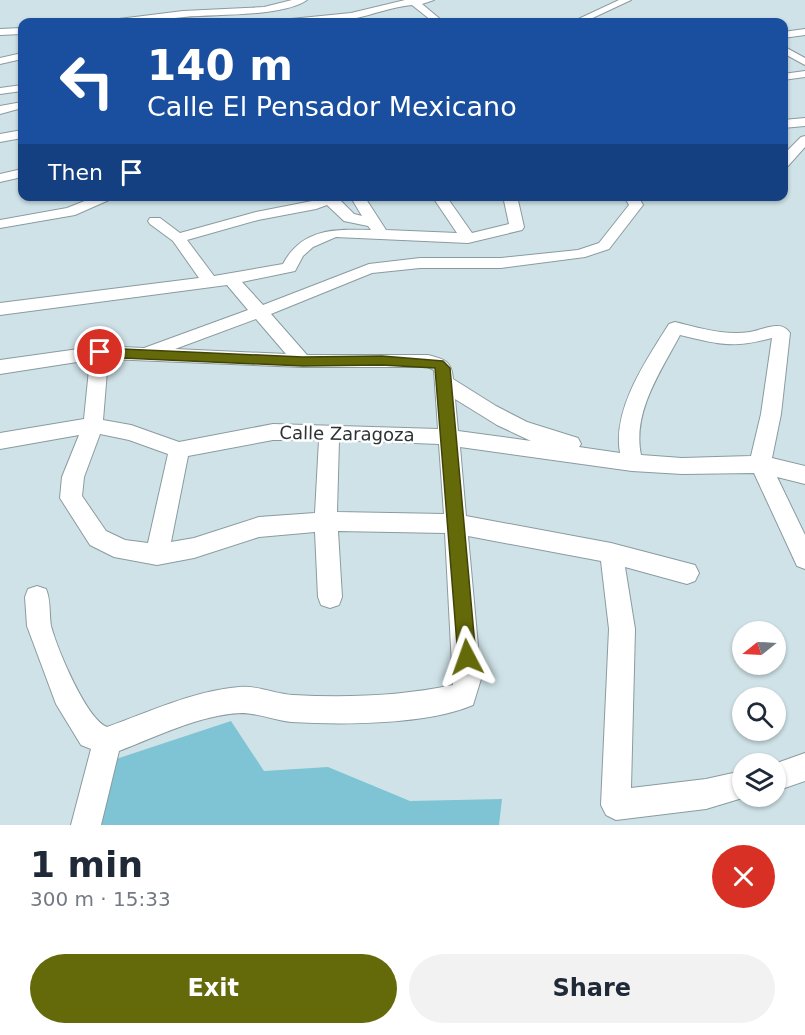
<!DOCTYPE html>
<html lang="en">
<head>
<meta charset="utf-8">
<style>
	:root { --surface:#fff; --page:#f2f2f3; --text:#1f2937; --muted:#747a83; --accent:#64690a }
	body { margin:0; font-family:"DejaVu Sans",sans-serif; background:var(--page); color:var(--text); height:100vh; display:flex; flex-direction:column; font-size:22px; white-space:nowrap }
	* { box-sizing:border-box; margin:0 }
	p { font-size:20px; color:var(--muted) }
	.icon { flex:none; width:33px; height:33px; fill:none; stroke:currentColor; stroke-width:2; stroke-linecap:round; stroke-linejoin:round }
	.map { position:relative; height:825px; overflow:hidden }
	.sheet { display:flex; flex-direction:column; background:var(--surface); flex:1 }
	.sheet>* { flex:none }
	.top-card { position:absolute; left:18px; top:18px; width:770px; height:183px; border-radius:12px; box-shadow:0 2px 4px #0004; background:#1a4fa0; color:#fff; overflow:hidden }
	.needle { width:39px; rotate:252deg }
	.tools { position:absolute; left:732px; top:621px; display:grid; gap:12px }
	.tools a { display:grid; place-items:center; width:54px; height:54px; border-radius:50%; background:var(--surface); box-shadow:0 2px 4px #0004; font-size:30px }
	.pin { position:absolute; display:grid; place-items:center; width:51px; height:51px; color:#fff; margin:-26px; border:3px solid #fff; border-radius:50%; box-shadow:0 2px 6px #0007 }
	.me { position:absolute; width:66px; margin:-33px; rotate:356deg; stroke-linejoin:round; filter:drop-shadow(0 0 4px #0008) }
	.turn { display:flex; align-items:center; gap:21px; height:126px; padding:0 30px; font-size:27px }
	.turn .icon { width:78px; height:78px; stroke-width:2.5 }
	.turn b { display:block; font-size:42px; line-height:51px }
	.then { display:flex; align-items:center; height:57px; padding:0 30px; background:#0003; gap:12px; font-size:22px }
	.round { display:grid; place-items:center; flex:none; width:63px; height:63px; border-radius:32px; background:var(--page) }
	.summary { display:flex; align-items:center; justify-content:space-between; height:102px; padding:0 30px }
	h1 { font-size:36px; font-weight:700; line-height:45px }
	.primary-button { display:flex; gap:12px; margin-top:auto; padding:12px 30px }
	.primary-button a { flex:1; height:69px; border-radius:36px; background:var(--accent); color:#fff; font-size:24px; font-weight:700; line-height:69px; text-align:center }
	.primary-button a+a { background:var(--page); color:var(--text) }
	.map>svg:first-child { display:block }
	.green { fill:#7ec4d5 }
	.lines { fill:none; stroke-linecap:round; stroke-linejoin:round }
	.minor-casing { stroke:#8a9ba0; stroke-width:2 }
	.minor { fill:#fff; fill-rule:evenodd }
	.route { fill:#64690a; stroke:#414406; stroke-width:1.5 }
	.labels { text-anchor:middle; stroke-width:5; stroke-linejoin:round; paint-order:stroke }
	.street-label { font-size:18px; fill:#2c3335; stroke:#fff }
</style>
</head>
<body>
<div class="map">
<svg width="805" height="825" viewBox="0 0 805 825">
	<rect width="100%" height="100%" fill="#cfe2e7"/>
	<!-- green -->
	<path class="green" d="M231 721 264 771 328 767 410 801 502 799 499 825H101L116 759Z"/>
	<g class="lines">
		<!-- minor casing -->
		<g class="minor-casing">
			<path id="minor" d="M292 0H307C283 17 215 14 184 17 161 19 137 25 114 22L119 19 183 11 264 7Z
				M405 0H434L422 4 440 19 432 21 412 5C391 7 372 15 352 19 331 23 307 24 286 22L291 19 351 13Z
				M619 0H631L584 22H572Z
				M22 28V34L0 35V29Z
				M805 29V35L783 38V32Z
				M783 46 805 58V65L783 53Z
				M22 53V59L0 64V58Z
				M805 71V77L783 80V74Z
				M22 85V91L0 94V88Z
				M22 102V108L0 114V106Z
				M805 118V126L783 128V120Z
				M22 130V138L0 142V134Z
				M805 136V147L788 166 783 167V155L801 137Z
				M22 169V177L0 182V174Z
				M97 196H118L75 215 0 228V220L67 208Z
				M320 196H336L354 214 362 216 350 196H364L386 230 457 233 432 196H446L472 233 509 224 503 196H517L524 227 522 230 468 243 336 237 313 247 303 256 295 271 242 282 263 305 369 264 420 258H501L578 250 599 243 629 205 624 196H638L643 205 609 249 585 257 501 268H420L372 273 271 314 307 355H428C444 359 452 361 453 379L496 406 527 422 578 438 581 444 579 447 620 453C612 409 647 359 669 324L675 322C700 328 725 336 750 332 763 330 781 319 790 333L781 414 772 458 805 466V484L777 477 805 535V569L797 566 754 473 682 474 632 471 460 447 466 516 611 543 695 565 699 573 695 581 687 584 625 567 635 629 631 788 706 779 742 771V796H749L706 809 616 820 606 815 601 805 609 629 601 561 468 536 481 679 473 705C426 725 343 725 291 722 275 720 258 713 241 713 199 715 158 736 119 751L101 825H71L91 749 81 745 56 704 27 626 25 597 28 589 37 586 46 589C51 601 49 613 51 626 57 648 86 719 107 727 149 712 193 691 239 687 257 685 275 694 293 695 346 698 401 696 453 685L445 533 338 531 342 597 339 605 330 608 321 605 318 597 315 532 259 537 194 558 157 565 114 557 90 545 60 498 62 477 79 435 0 449V433L84 419 90 360 0 374V360L100 346 144 348 248 310 227 285 0 315V303L199 278 173 241 150 224 148 221 150 218H160L180 233 256 212 312 201ZM327 205 344 221 368 226 371 230C335 229 302 228 283 264L214 276 187 240 258 220 316 209ZM256 319 286 354 175 349ZM680 335C719 344 731 349 772 338L761 414 751 456 682 458 641 455C632 412 661 371 680 335ZM108 359 302 367H428L434 370 438 429 273 424 179 442 131 425 103 420ZM455 399 497 425 531 441 458 431ZM100 434 129 440 168 454 148 543 125 540 106 531 82 496 84 477ZM273 440H319L315 513 259 517 194 538 171 542 188 456ZM339 440 439 444 444 514 337 512Z
				M805 753V781L776 791 774 764Z"/>
		</g>
		<!-- minor -->
		<use href="#minor" class="minor"/>
	</g>
	<!-- route -->
	<path class="route" d="M100 348 303 357 382 356 443 361 450 368 476 657 473 663 467 666 460 663 458 657 435 368 382 365 303 366 100 357 93 352Z"/>
	<g class="labels">
		<!-- street labels -->
		<g class="street-label">
			<text transform="translate(347 434) rotate(1)" y="6">Calle Zaragoza</text>
		</g>
	</g>
</svg>
<div class="tools">
<a><svg class="needle" viewBox="-14 -14 28 28"><path d="M0-13l5 13h-10z" fill="#e53935"/><path d="M0 13l5-13h-10z" fill="#747a83"/></svg></a>
<a><svg class="icon" aria-label="search" viewBox="0 0 24 24"><circle cx="10" cy="10" r="6"/><path d="M15 15l6 6"/></svg></a>
<a><svg class="icon" aria-label="layers" viewBox="0 0 24 24"><path d="M12 4l9 5-9 5-9-5zM3 14l9 5 9-5"/></svg></a>
</div>
<div class="pin" style="left:100px;top:352px;background:#d93025"><svg class="icon" aria-label="arrive" viewBox="0 0 24 24"><path d="M6 21V4h12l-3 4 3 4H6"/></svg></div>
<svg class="me" style="left:467px;top:657px" viewBox="-20 -20 40 40"><path d="M0-17L14 15 0 8-14 15z" fill="#64690a" stroke="#fff" stroke-width="4"/></svg>
<div class="top-card">
<div class="turn"><svg class="icon" aria-label="left" viewBox="0 0 24 24"><path d="M17 20v-9H6M10 6l-5 5 5 5"/></svg><div><b>140 m</b>Calle El Pensador Mexicano</div></div>
<div class="then">Then<svg class="icon" aria-label="arrive" viewBox="0 0 24 24"><path d="M6 21V4h12l-3 4 3 4H6"/></svg></div>
</div>
</div>
<section class="sheet">
<div class="summary"><div><h1>1 min</h1><p>300 m · 15:33</p></div><a class="round" style="background:#d93025;color:#fff"><svg class="icon" aria-label="close" viewBox="0 0 24 24"><path d="M6 6l12 12M18 6L6 18"/></svg></a></div>
<div class="primary-button"><a>Exit</a><a>Share</a></div>
</section>
</body>
</html>
